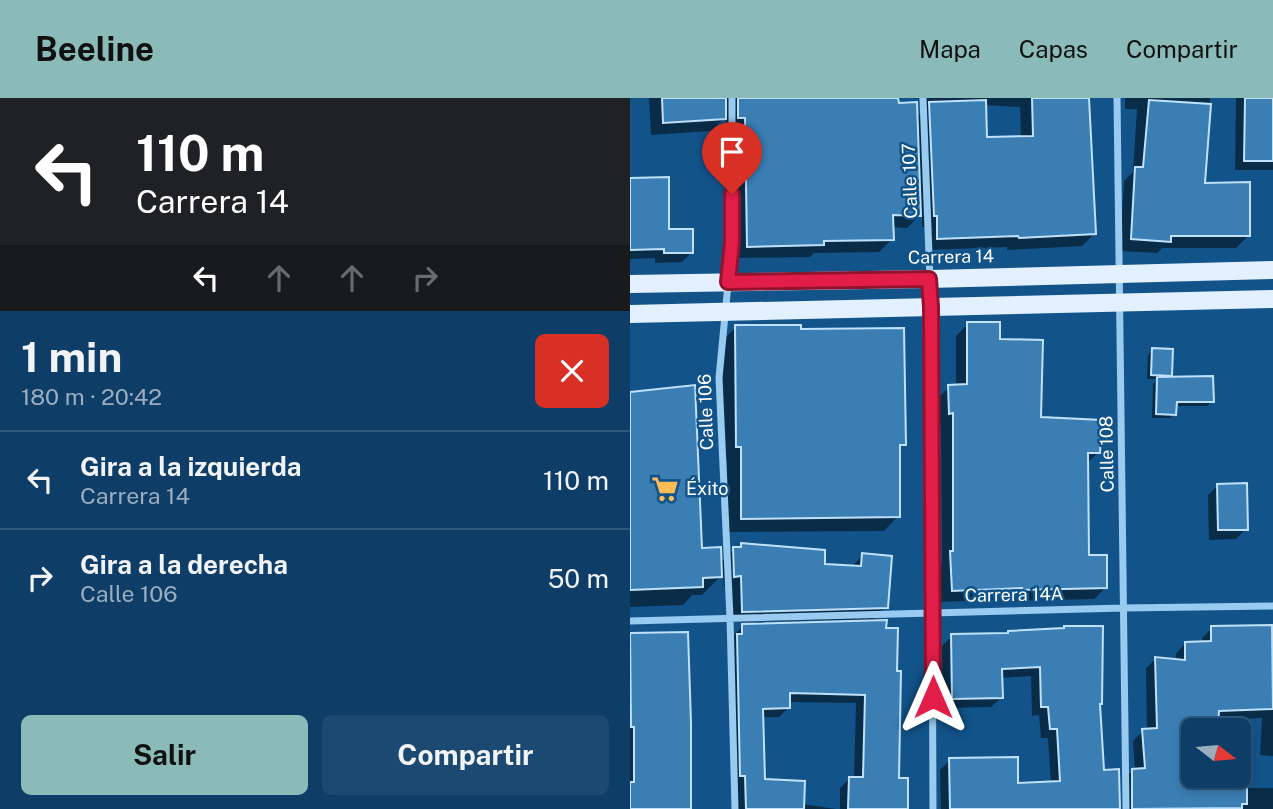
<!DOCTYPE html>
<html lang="es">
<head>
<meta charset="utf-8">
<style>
	:root { --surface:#0e3e68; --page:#1c4971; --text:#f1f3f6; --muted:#9baec0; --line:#2e577c; --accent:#8bbbb9 }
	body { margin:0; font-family:"Public Sans",sans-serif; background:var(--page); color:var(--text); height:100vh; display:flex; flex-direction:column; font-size:26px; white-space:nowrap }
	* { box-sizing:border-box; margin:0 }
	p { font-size:23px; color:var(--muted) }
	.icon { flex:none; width:38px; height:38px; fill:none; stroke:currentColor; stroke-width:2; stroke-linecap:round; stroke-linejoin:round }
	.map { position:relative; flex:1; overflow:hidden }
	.side { display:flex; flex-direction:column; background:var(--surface); width:630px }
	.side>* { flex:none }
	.hud { background:#202124; color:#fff; overflow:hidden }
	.needle { width:46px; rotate:106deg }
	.tools { position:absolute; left:551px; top:620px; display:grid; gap:14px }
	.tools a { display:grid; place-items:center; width:70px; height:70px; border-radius:10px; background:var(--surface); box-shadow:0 4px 10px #0003,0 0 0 2px var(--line); font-size:35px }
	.pin { position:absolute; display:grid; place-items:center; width:60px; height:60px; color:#fff; margin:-72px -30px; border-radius:50% 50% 50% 0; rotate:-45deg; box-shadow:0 0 7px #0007 }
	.pin .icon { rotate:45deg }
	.me { position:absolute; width:77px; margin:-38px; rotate:0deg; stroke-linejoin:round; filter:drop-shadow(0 0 5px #0008) }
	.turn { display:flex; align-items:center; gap:24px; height:147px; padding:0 21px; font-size:32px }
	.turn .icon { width:91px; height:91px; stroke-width:2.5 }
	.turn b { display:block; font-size:49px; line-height:60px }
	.lanes { display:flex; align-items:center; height:66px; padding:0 21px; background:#0003; justify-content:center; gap:35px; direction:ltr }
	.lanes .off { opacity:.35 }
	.round { display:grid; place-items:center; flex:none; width:74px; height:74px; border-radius:10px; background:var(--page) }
	.head { display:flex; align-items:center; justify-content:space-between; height:119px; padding:0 21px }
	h1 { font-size:42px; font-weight:700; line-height:52px }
	.action { display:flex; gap:14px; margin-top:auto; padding:14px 21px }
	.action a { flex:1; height:80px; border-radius:10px; background:var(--accent); color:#111; font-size:28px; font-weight:700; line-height:80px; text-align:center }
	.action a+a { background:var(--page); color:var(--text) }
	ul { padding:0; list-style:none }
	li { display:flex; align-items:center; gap:21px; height:98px; padding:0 21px; border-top:2px solid var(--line) }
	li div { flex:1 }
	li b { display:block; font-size:26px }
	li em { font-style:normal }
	header { display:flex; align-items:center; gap:42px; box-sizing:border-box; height:98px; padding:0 35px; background:var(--accent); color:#111 }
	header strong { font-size:33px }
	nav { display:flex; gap:38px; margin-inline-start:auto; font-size:24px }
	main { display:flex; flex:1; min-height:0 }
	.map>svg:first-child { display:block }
	.shadow { fill:#0007; fill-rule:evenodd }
	.building { fill:#3b7eb3; stroke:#bfe1fc; stroke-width:2 }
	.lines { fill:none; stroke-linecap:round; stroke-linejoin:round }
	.minor { stroke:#99caf0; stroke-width:7 }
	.primary { stroke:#e2f0ff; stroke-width:18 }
	.route-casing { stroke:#92132f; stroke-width:18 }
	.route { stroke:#e11d48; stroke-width:12 }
	.labels { text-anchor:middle; stroke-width:5; stroke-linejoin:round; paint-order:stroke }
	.street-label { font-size:18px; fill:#fff; stroke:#12538a }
	.poi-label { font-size:18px; fill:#fff; stroke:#12538a; text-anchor:start }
</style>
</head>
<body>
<header>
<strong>Beeline</strong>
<nav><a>Mapa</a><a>Capas</a><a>Compartir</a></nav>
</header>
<main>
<section class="side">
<div class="hud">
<div class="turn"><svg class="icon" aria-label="left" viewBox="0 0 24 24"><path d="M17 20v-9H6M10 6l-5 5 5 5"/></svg><div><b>110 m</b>Carrera 14</div></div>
<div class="lanes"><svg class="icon" aria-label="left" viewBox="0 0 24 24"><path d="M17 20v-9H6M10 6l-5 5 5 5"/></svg><svg class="icon off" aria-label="ahead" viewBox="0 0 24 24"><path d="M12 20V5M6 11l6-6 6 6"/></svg><svg class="icon off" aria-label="ahead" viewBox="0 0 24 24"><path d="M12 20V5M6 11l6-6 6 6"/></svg><svg class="icon off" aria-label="right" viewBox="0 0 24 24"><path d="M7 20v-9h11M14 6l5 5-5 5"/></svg></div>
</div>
<div class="head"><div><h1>1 min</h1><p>180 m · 20:42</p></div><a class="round" style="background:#d93025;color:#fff"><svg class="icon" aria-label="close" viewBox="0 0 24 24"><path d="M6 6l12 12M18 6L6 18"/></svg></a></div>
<ul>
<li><svg class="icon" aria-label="left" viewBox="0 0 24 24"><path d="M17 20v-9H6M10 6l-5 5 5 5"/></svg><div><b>Gira a la izquierda</b><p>Carrera 14</p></div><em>110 m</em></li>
<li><svg class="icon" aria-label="right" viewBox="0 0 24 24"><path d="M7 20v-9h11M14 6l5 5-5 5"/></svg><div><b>Gira a la derecha</b><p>Calle 106</p></div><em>50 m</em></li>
</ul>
<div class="action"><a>Salir</a><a>Compartir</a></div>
</section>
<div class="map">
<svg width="643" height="711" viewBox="0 0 643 711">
	<rect width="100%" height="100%" fill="#12538a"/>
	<!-- shadow -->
	<path class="shadow" d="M19 0H267V7L286 20 296 10V0H458L464 136 452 148 377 152V149L296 152 295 129H292V115L277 130 262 129V141L249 154 184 155 180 159 105 160 103 32H96V18L81 33 21 37ZM354 7 390 9 391 40 355 41Z
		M495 0H580L573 86 618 138 606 150H532L527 155 490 153 494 83 503 74 507 11H495Z
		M606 0H643V72H605Z
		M0 81 38 132 62 154 52 164 25 165V160L0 161Z
		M338 226 368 242 409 321 468 355 456 366 457 459 476 489 464 501 380 503V501L311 504 309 467 312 465 311 327H308L307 301 319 289H326V238Z
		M106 229 169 233 274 346 268 352V418L254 433 98 434 97 363 93 362 92 243Z
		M523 252 540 277 536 281 582 303 577 308H545V316L540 320H522L523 286 527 281H517L518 257Z
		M0 296 70 452 90 465 104 451H108L112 446 193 468 221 469 233 457 256 509 244 521 101 524 100 489H94L93 476 72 497H62L53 507 0 509Z
		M588 387 616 431 606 441 579 442 578 397Z
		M255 524 268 681 276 711H210V690L219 681H224L226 605 158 604V610L149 619H131L133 683 172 706 206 711H107L104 537 113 528Z
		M582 530H643V658L630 657 632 620 586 622 585 632H564V677H609V656H615V690H643V711H493V683L502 673H505L503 643 513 633H517L516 570 526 561 546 563V555L556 545H572V540Z
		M56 535 59 711H0V537Z
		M377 536 471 606 468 608 472 673 488 711H311L310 672 320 662 386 687 421 685 418 640H411L409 617 402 618 401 578 371 580V600L361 609 313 610 312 548 322 538Z"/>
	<!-- building -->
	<path class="building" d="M32 0H96V21L33 25Z
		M108 0H268L269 5 287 4 291 118 263 117 264 142 194 143V147L117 149 115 20H108Z
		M402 0H459L466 136 389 140 388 138 307 141V118H304L299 4 356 2 357 39 403 38Z
		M615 0H643V63H614Z
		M519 2 581 6 575 85 620 84V138H541V144L501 141 505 69H513Z
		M39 79V131H63V155H34V151L0 152V80Z
		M337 224H370V241L413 242 411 319 472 322 470 355H458L459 457H477V490L392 492V490L322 493 320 453H323V315L319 316 318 287 337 286Z
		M105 227H171V231L274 230 276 347H270V419L111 421V349H106Z
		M522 250 543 251 542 278 521 277Z
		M583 278 584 304H547L546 317 526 316 527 279Z
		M65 287 72 450 91 449 92 479 73 480V489L0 492V294Z
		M617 385 618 432H588L587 386Z
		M111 445 195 452V466L231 468 232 455 262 458 258 510 112 514 111 478 104 479 103 449H111Z
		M257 522 256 530H268L267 573H271L269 680H278V711H218L219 679H233L235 597 160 595V610L133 611 135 681 175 683 174 711H116L115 678H110L107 536H112V526Z
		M642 527 643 611 589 613 588 627 561 625 564 677H617V706H612V710L502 711V671L515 670 512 631 527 630 525 559 555 562V544L581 543V528Z
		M434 528H473L472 606H470L474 672 489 671 490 711H320L319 660 388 659V685L430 683 427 631H420L418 609H411L410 569 372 571 373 600 322 601 321 536 378 535V533L434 530Z
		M58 534 61 625V711H0V684H4V629H1L0 535Z"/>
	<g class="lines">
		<!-- minor -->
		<path class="minor" d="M102 0V144L89 280 100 520 105 711
			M293 0 301 209 303 711
			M487 0 496 711
			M0 523 494 510 643 508"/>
		<!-- primary -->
		<path class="primary" d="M0 186 299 181 643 172
			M0 216 643 201"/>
	</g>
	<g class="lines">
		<!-- route casing -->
		<g class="route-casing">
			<path id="route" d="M102 96V144L98 184 299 181 301 209 303 599"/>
		</g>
		<!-- route -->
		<use href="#route" class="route"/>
	</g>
	<!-- icons -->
	<defs>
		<g id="supermarket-bare" transform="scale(2.1)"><path d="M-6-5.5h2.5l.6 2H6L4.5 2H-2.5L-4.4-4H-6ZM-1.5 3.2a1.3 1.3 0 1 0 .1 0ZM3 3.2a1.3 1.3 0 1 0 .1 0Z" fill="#ffbd58" stroke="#12538a" stroke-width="2.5" paint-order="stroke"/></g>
	</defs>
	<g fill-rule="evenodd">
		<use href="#supermarket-bare" x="35" y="391"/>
	</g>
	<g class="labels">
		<!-- street labels -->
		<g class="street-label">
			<text transform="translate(280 83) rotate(-92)" y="6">Calle 107</text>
			<text transform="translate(321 159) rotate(-1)" y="6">Carrera 14</text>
			<text transform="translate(76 314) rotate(-92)" y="6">Calle 106</text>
			<text transform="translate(477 356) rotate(-91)" y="6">Calle 108</text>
			<text transform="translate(384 497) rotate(-1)" y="6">Carrera 14A</text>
		</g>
		<!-- poi labels -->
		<g class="poi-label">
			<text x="56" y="397">Éxito</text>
		</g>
	</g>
</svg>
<div class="tools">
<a><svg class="needle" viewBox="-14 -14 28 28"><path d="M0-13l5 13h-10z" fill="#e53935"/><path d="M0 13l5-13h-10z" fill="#9baec0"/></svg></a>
</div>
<div class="pin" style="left:102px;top:96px;background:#d93025"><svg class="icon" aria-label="arrive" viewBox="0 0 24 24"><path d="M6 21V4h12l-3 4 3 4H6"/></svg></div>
<svg class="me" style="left:303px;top:599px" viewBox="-20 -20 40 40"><path d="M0-17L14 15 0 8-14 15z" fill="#e11d48" stroke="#fff" stroke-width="4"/></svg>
</div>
</main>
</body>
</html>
